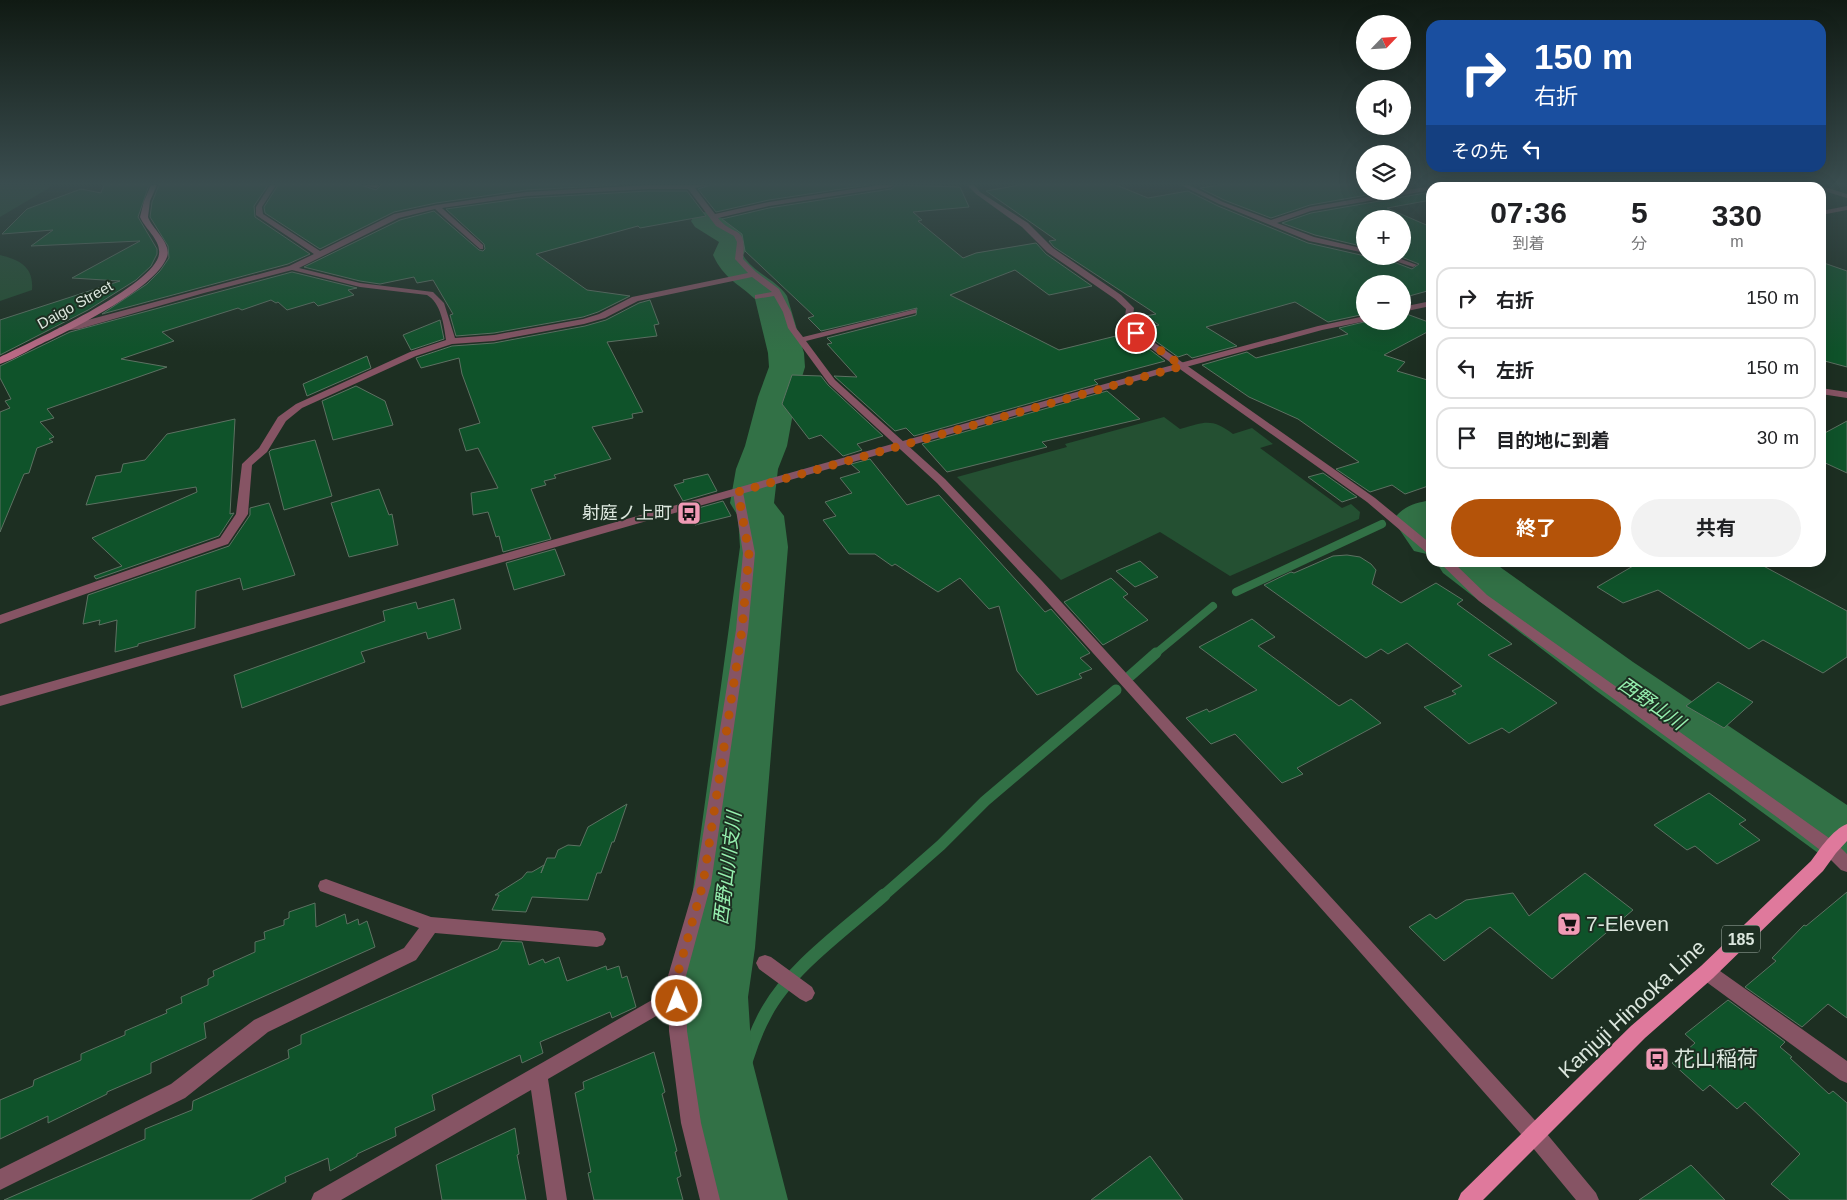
<!DOCTYPE html>
<html lang="ja">
<head>
<meta charset="utf-8">
<style>
	:root { --surface:#fff; --page:#f2f2f2; --text:#202124; --muted:#757577; --line:#e0e0e0; --accent:#b45309 }
	body { margin:0; font-family:Arial,"Noto Sans JP",sans-serif; background:var(--page); color:var(--text); height:100vh; display:flex; flex-direction:column; font-size:19px; white-space:nowrap }
	* { box-sizing:border-box; margin:0 }
	p { font-size:16px; color:var(--muted) }
	.icon { flex:none; width:28px; height:28px; fill:none; stroke:currentColor; stroke-width:2; stroke-linecap:round; stroke-linejoin:round }
	.map { position:relative; flex:1; overflow:hidden }
	.details { position:absolute; left:1426px; top:182px; width:400px; height:385px; display:flex; flex-direction:column; background:var(--surface); border-radius:15px; box-shadow:0 5px 20px #0002 }
	.details>* { flex:none }
	.guide { position:absolute; left:1426px; top:20px; width:400px; height:152px; border-radius:15px; box-shadow:0 5px 20px #0002; background:#1a4fa0; color:#fff; overflow:hidden }
	.needle { width:32px; rotate:65deg }
	.fabs { position:absolute; left:1356px; top:15px; display:grid; gap:10px }
	.fabs a { display:grid; place-items:center; width:55px; height:55px; border-radius:50%; background:var(--surface); box-shadow:0 5px 20px #0002; font-size:25px }
	.pin { position:absolute; display:grid; place-items:center; width:42px; height:42px; color:#fff; margin:-21px; border:2px solid #fff; border-radius:50%; box-shadow:0 1px 5px #0007 }
	.me { position:absolute; width:55px; margin:-28px; rotate:359deg; stroke-linejoin:round; filter:drop-shadow(0 0 4px #0008) }
	.turn { display:flex; align-items:center; gap:18px; height:105px; padding:0 25px; font-size:22px }
	.turn .icon { width:65px; height:65px; stroke-width:2.5 }
	.turn b { display:block; font-size:35px; line-height:42px }
	.then { display:flex; align-items:center; height:48px; padding:0 25px; background:#0003; gap:10px; font-size:19px }
	.eta { display:flex; justify-content:space-evenly; align-items:center; height:85px; text-align:center }
	.eta b { font-size:30px; font-weight:700; line-height:35px }
	.button { display:flex; gap:10px; margin-top:auto; padding:10px 25px }
	.button a { flex:1; height:58px; border-radius:30px; background:var(--accent); color:#fff; font-size:20px; font-weight:700; line-height:58px; text-align:center }
	.button a+a { background:var(--page); color:var(--text) }
	ul { padding:0; list-style:none }
	li { display:flex; align-items:center; gap:15px; height:62px; margin:0 10px 8px; padding:0 15px; border:2px solid var(--line); border-radius:15px }
	li div { flex:1 }
	li b { display:block; font-size:19px }
	li em { font-style:normal }
	.map>svg:first-child { display:block }
	.green { fill:#245032 }
	.lines { fill:none; stroke-linecap:round; stroke-linejoin:round }
	.stream-far2 { stroke:#327146; stroke-width:8 }
	.stream-far1 { stroke:#327146; stroke-width:11 }
	.stream { stroke:#327146; stroke-width:13 }
	.river { fill:#327146; fill-rule:evenodd }
	.building { fill:#0f532a; stroke:#5d7162 }
	.minor { fill:#865464; fill-rule:evenodd }
	.tertiary { fill:#865464; fill-rule:evenodd }
	.secondary { fill:#b86984; fill-rule:evenodd }
	.primary { fill:#df799c; fill-rule:evenodd }
	.route { stroke:#b45309; stroke-width:9; stroke-dasharray:0 16.2 }
	.labels { text-anchor:middle; stroke-width:4; stroke-linejoin:round; paint-order:stroke }
	.far-street-label { font-size:15px; fill:#dce7de; stroke:#1d2f22 }
	.shield { fill:#1d2f22; stroke:#a3b0a6; stroke-width:1 }
	.shield-label { font-size:16px; font-weight:bold; fill:#dce7de }
	.poi-label { font-size:18px; fill:#dce7de; stroke:#1d2f22; text-anchor:end }
	.water-label { font-size:19px; font-style:italic; fill:#96f0af; stroke:#1d2f22 }
	.near-poi-label { font-size:21px; fill:#dce7de; stroke:#1d2f22; text-anchor:start }
	.near-street-label { font-size:21px; fill:#dce7de; stroke:#1d2f22 }
</style>
</head>
<body>
<div class="map">
<svg width="1847" height="1200" viewBox="0 0 1847 1200">
	<rect width="100%" height="100%" fill="#1d2f22"/>
	<!-- green -->
	<path class="green" d="M0 185H51L49 188 0 217Z
		M0 255C20 260 34 267 32 290L0 301Z
		M1164 417 1180 429C1206 422 1211 418 1233 434L1252 428 1273 444 1260 448 1342 508 1351 504 1360 512 1359 519 1230 576 1160 532 1061 580 957 477 1067 447 1065 444Z"/>
	<g class="lines">
		<!-- stream-far2 -->
		<path class="stream-far2" d="M1407 521 1416 520
			M1236 592 1382 524
			M1155 654 1213 606"/>
		<!-- stream-far1 -->
		<path class="stream-far1" d="M1130 676 1156 653
			M883 896 941 845 985 801 1116 690"/>
		<!-- stream -->
		<path class="stream" d="M729 1129C739 1090 746 1049 766 1013 790 968 846 929 884 895"/>
		<!-- river -->
		<path class="river" d="M705 212C720 216 741 226 750 239L749 245 743 255C753 273 776 279 787 296L804 353 805 367 796 397 787 446 778 469 774 503 784 516 788 547 755 948 748 997 752 1060 788 1200H704L676 1060V997L685 948 740 547 738 516 730 503 736 469 745 446 758 397 769 367 768 353 755 299C738 283 724 279 713 255L719 242 695 227 691 221 695 215Z
			M1431 500V555L1414 551 1393 520C1403 506 1415 503 1431 500Z
			M1436 562H1493L1633 662 1847 805V865L1825 858 1595 690 1443 573Z"/>
	</g>
	<!-- building -->
	<path class="building" d="M104 185H149L138 217 157 249V254L151 266 136 280 88 310 0 355V320L120 281 72 278 140 241 31 246 53 230 2 234 27 209 81 189 101 193Z
		M159 185H268L254 206 255 217 310 254 288 264 102 314 147 284 160 271 169 258 168 246 150 217 152 202Z
		M278 185H361L376 190 381 185H619L526 190 436 203 394 212 320 249 265 213 264 207Z
		M710 185H868L769 200 716 212 698 189Z
		M896 185 960 187 969 207 913 212 922 220 918 221 963 258 976 253 1036 243 1046 254 1092 286 1049 295 1015 270 950 295 1059 350 1128 333 1165 361 1094 380 1098 384 914 436 906 428 895 431 834 376 857 377 827 344 832 343 827 338 916 315 917 308 821 331 808 318 814 316 745 251 742 234 722 219 769 208 891 189Z
		M1020 185H1116L1148 198 1188 191 1218 206 1308 243 1365 256H1378L1412 269 1419 264 1399 256H1402V219H1365V247L1315 235 1282 223 1311 213 1431 192V200L1387 208 1431 227V290L1402 298V284H1365V314L1328 322 1295 302 1206 327 1237 346 1192 358 1187 354 1178 357 1140 330 1159 325 1146 316 1156 314 1054 247 1049 241 1056 240 986 191Z
		M1220 185H1365V191H1390L1310 205 1271 218 1224 200 1200 188Z
		M648 191H687L706 216 640 228 638 226 536 254 587 290 630 296 598 312 583 317 494 333 456 336 450 315 453 314 433 280 417 283 414 277 380 284 360 281 304 267 400 220 434 211 479 250 483 251 485 249 484 244 446 209 526 198Z
		M1821 262 1847 271V367L1821 360Z
		M292 272 357 288 348 290 354 295 318 306 314 302 287 310 278 302 276 303 271 300 242 310 238 308 162 332 174 341 121 359 167 367 47 409 54 418 40 422 54 437 49 439 53 442 37 448 29 473 24 474 0 532V412L10 408 5 401 11 399 0 378V366L70 332Z
		M650 300 659 324 654 325 657 336 607 342 643 412 632 414 633 418 592 427 611 459 554 475 556 478 544 481 546 485 531 489 551 539 503 552 499 536 496 537 488 512 473 515 471 493 498 488 478 448 466 451 459 429 480 423 462 374 459 358 421 368 416 358 452 346 494 343 585 326 606 320 639 303Z
		M1404 313 1431 323V330L1384 355 1405 362 1397 371 1431 381V485L1405 494 1392 485 1370 492 1336 469 1359 462 1298 419 1249 397 1202 365 1247 352 1256 358 1348 334 1339 328 1368 321H1402V314Z
		M440 320 444 339 411 350 403 335Z
		M367 356 371 368 307 396 303 384Z
		M792 375 821 376 828 385 883 436 857 444 862 450 843 456 821 435 809 439 782 404Z
		M356 386 385 401 393 425 333 440 322 401Z
		M1107 391 1140 419 1042 442 1047 447 947 472 922 444Z
		M235 419 230 514 234 513 219 536 96 579 94 576 122 566 92 538 197 492 196 487 86 505 96 476 121 472 123 464 145 460 167 434Z
		M1847 421V473L1821 461V435Z
		M315 440 332 496 284 510 269 452 271 450Z
		M870 459 907 505 939 495 1045 612 1051 609 1090 653 1080 658 1092 669 1079 674 1082 678 1037 695 1017 671 999 606 989 609 960 578 938 592 895 564 892 566 875 554H849L823 520 836 516 825 502 852 493 840 478 860 472 851 464Z
		M1323 473 1357 497 1342 502 1308 477Z
		M708 474 717 491 683 501 674 485 684 482 683 480Z
		M379 489 389 515 392 514 398 545 349 557 331 503Z
		M723 501 731 516 695 525 688 511Z
		M269 503 295 575 243 590 240 578 196 591 195 628 138 644V646L115 652 117 620 99 625 100 620 83 624 88 595 229 546 250 515V508Z
		M555 549 565 575 514 590 506 563Z
		M1347 555 1360 557 1371 564 1376 570 1372 584 1401 603 1436 583 1463 600 1457 604 1512 644 1488 655 1557 703 1509 733 1502 728 1469 744 1424 707 1456 694 1452 691 1462 686 1407 643 1388 654 1381 649 1366 658 1264 585 1291 572 1294 573 1333 556Z
		M1140 561 1158 577 1135 587 1116 571Z
		M1640 562H1756L1847 611V657L1823 673 1763 640 1749 649 1658 590 1623 603 1597 587Z
		M1111 578 1128 594 1123 597 1148 620 1103 645 1064 602Z
		M454 599 461 629 428 639 426 632 361 652 365 662 242 708 234 675 385 621 383 611 416 602 418 609Z
		M1252 619 1275 637 1258 646 1339 706 1351 699 1381 723 1297 768 1303 774 1282 783 1235 734 1211 744 1186 718 1207 709 1209 712 1257 690 1199 647Z
		M1718 682 1753 702 1724 728 1686 706Z
		M1709 793 1746 820 1739 824 1760 840 1717 864 1695 846 1687 850 1654 825Z
		M627 804 614 842H612L601 873H597L588 900 532 897 526 912 492 910 499 895H495L522 878 527 872H532L544 865 541 873 547 858H555L558 850 568 845 580 846 588 827Z
		M1585 873 1633 910 1552 979 1490 927 1444 961 1409 927 1430 914 1436 919 1466 900 1513 893 1529 916Z
		M1847 892V1018L1828 1004 1802 1027 1745 987 1776 961 1772 958 1804 925 1806 926Z
		M315 903 316 927 345 914 347 924 358 919 359 925 367 921 375 947 204 1023 206 1038 151 1063V1073L107 1092V1094L48 1123V1116L0 1139V1100L33 1086 34 1080 81 1060V1054L125 1035V1031L167 1013 166 1010 182 1003 181 997 208 985V979L214 976 213 971 255 952V942L265 939 264 932 284 925V920L289 918V912Z
		M502 941 522 942 529 965 543 959 545 963 559 957 567 981 606 966 607 970 619 966 622 978 627 976 636 1007 612 1018 610 1012 540 1042 543 1053 522 1063 520 1055 432 1095 435 1110 395 1128 396 1136 357 1154V1156L330 1171 328 1158 285 1177 286 1182 250 1200H4L145 1139V1129L192 1110 193 1101 289 1058 288 1050 301 1044V1035L498 949Z
		M1728 1000 1785 1042 1780 1047 1792 1057 1790 1058 1829 1094 1833 1091 1847 1103V1200H1790L1771 1184 1800 1154 1745 1102 1737 1109 1710 1085 1703 1091 1672 1063 1695 1043 1685 1034Z
		M654 1052 665 1092 662 1094 677 1151 675 1152 681 1176 677 1178 683 1200H594L588 1173 591 1172 575 1093 584 1089 583 1082Z
		M515 1128 519 1154 517 1155 526 1200H442L436 1165Z
		M1150 1156 1183 1200H1091Z
		M1691 1165 1725 1200H1639Z"/>
	<g class="lines">
		<!-- minor -->
		<path class="minor" d="M270 185H276L262 207 263 214 320 251 394 214 436 205 526 192 648 185H708L695 188 715 214 769 202 879 185H894L891 187 769 206 718 218C734 238 747 223 743 259L756 272 779 289 791 312 796 328 803 337 916 309V313L806 341 835 380 945 479 1042 581 1542 1128 1596 1193 1599 1200H1576L1528 1142 1352 943 1034 587 937 483 829 384 788 328 783 312 774 296 755 299V295L772 292 752 277 638 301 605 318 584 324 494 341 452 344 416 356 302 408 286 421 267 452 252 465 248 514 228 544 0 624V615L220 538 236 514 242 464 259 448 278 417 296 404 410 352 446 340C444 325 441 303 427 295L360 287 292 270 204 293 79 329 62 331 58 328 289 266 314 254 256 215V207ZM648 189H688L716 226 734 236 737 242 735 259 748 273 632 297 599 314 583 319 494 335 455 338 444 303 433 292 360 283 299 268 399 218 435 209 480 249H483V245L442 208 526 196Z
			M363 185H379V186L376 188Z
			M967 185H974L980 192 1028 223 1053 248 1121 295 1134 308 1132 324 1138 331 1375 498 1431 544V554L1427 553 1367 502 1132 335 1124 324 1126 309 1115 299 1047 252 1022 227 976 194Z
			M1181 185H1189L1223 202 1271 220 1310 207 1431 186 1454 185 1449 188H1431V190L1311 211 1277 223 1314 237 1365 249V253L1309 241 1219 204Z
			M1496 185H1505L1510 188H1500Z
			M1654 185H1664L1659 188H1646Z
			M1380 256H1393L1417 265 1413 267Z
			M1821 388 1847 392V398L1821 394Z
			M738 489 743 492 755 553 748 630 711 884 686 976 687 1031 701 1123 720 1200H700L681 1123 669 1031 668 976 695 884 736 630 743 553 733 492Z
			M1439 562H1453L1487 595 1836 843 1847 854V872L1841 870 1824 853 1785 823 1479 601Z
			M326 879 431 917 597 931 603 933 606 939 603 945 597 947 435 933 416 960 268 1032 185 1098 0 1190V1169L171 1084 254 1020 404 948 419 928 320 891 318 886 320 881Z
			M765 955 771 957 812 987 815 993 812 999 806 1002 800 999 759 969 756 963 759 957Z
			M1707 964 1713 966 1847 1061V1083L1840 1080 1701 978 1698 972 1701 966Z
			M652 1000 658 1003 661 1009 658 1015 548 1079 567 1200H547L531 1090 341 1200H311L314 1193Z"/>
		<!-- tertiary -->
		<path class="tertiary" d="M1821 186 1847 194V198L1821 190V188H1818Z
			M1847 206V210L1821 215V211Z
			M1431 301V306L1402 312V307Z
			M1365 316 1366 321 1322 330 1164 373 0 706V696L1158 369 1318 326Z"/>
		<!-- secondary -->
		<path class="secondary" d="M151 185H157L150 201 148 217C152 229 172 243 167 257 155 290 66 332 35 347 24 353 12 360 0 364V357C29 343 156 285 159 254 161 240 145 229 140 217L144 201Z"/>
		<!-- primary -->
		<path class="primary" d="M1847 824V841L1836 853 1823 871 1713 978 1645 1038 1483 1200H1458L1461 1193 1631 1026 1701 966 1811 861C1820 849 1832 830 1847 824Z"/>
	</g>
	<!-- sky -->
	<linearGradient id="sky" x2="0" y2="1"><stop stop-color="#101a13"/><stop offset="0.52" stop-color="#3a4d4f"/><stop offset="1" stop-color="#3a4d4f" stop-opacity="0"/></linearGradient>
	<rect width="1847" height="353" fill="url(#sky)"/>
	<g class="lines">
		<!-- route -->
		<path class="route" d="M677 1001V976L703 884 742 630 749 553 738 492 1182 366 1136 333"/>
	</g>
	<!-- icons -->
	<defs>
		<g id="bus-square" transform="scale(1.25)"><rect x="-9" y="-9" width="18" height="18" rx="4" fill="#f09ab5" stroke="#1d2f22"/><path d="M-5-6H5V4H4V6H2V4H-2V6H-4V4H-5ZM-3.5-4V0h7V-4ZM-3.5 1.2v1.5H-2V1.2ZM2 1.2v1.5H3.5V1.2Z" fill="#111"/></g>
		<g id="supermarket-square" transform="scale(1.25)"><rect x="-9" y="-9" width="18" height="18" rx="4" fill="#f09ab5" stroke="#1d2f22"/><path d="M-6-5.5h2.5l.6 2H6L4.5 2H-2.5L-4.4-4H-6ZM-1.5 3.2a1.3 1.3 0 1 0 .1 0ZM3 3.2a1.3 1.3 0 1 0 .1 0Z" fill="#111"/></g>
	</defs>
	<g fill-rule="evenodd">
		<use href="#bus-square" x="689" y="513"/>
		<use href="#supermarket-square" x="1569" y="924"/>
		<use href="#bus-square" x="1657" y="1059"/>
	</g>
	<g class="labels">
		<!-- far-street labels -->
		<g class="far-street-label">
			<text transform="translate(75 305) rotate(-29)" y="5">Daigo Street</text>
		</g>
		<!-- shield labels -->
		<rect class="shield" x="1722" y="925.5" width="38" height="27" rx="4"/>
		<g class="shield-label">
			<text x="1741" y="945">185</text>
		</g>
		<!-- poi labels -->
		<g class="poi-label">
			<text x="672" y="519">射庭ノ上町</text>
		</g>
		<!-- water labels -->
		<g class="water-label">
			<text transform="translate(1652 703) rotate(35)" y="7">西野山川</text>
			<text transform="translate(727 868) rotate(-83)" y="7">西野山川支川</text>
		</g>
		<!-- near-poi labels -->
		<g class="near-poi-label">
			<text x="1586" y="931">7-Eleven</text>
			<text x="1674" y="1066">花山稲荷</text>
		</g>
		<!-- near-street labels -->
		<g class="near-street-label">
			<text transform="translate(1632 1009) rotate(-43)" y="7">Kanjuji Hinooka Line</text>
		</g>
	</g>
</svg>
<div class="fabs">
<a><svg class="needle" viewBox="-14 -14 28 28"><path d="M0-13l5 13h-10z" fill="#e53935"/><path d="M0 13l5-13h-10z" fill="#757577"/></svg></a>
<a><svg class="icon" aria-label="sound" viewBox="0 0 24 24"><path d="M4 9h4l5-4v14l-5-4H4zM17 9q2 3 0 6"/></svg></a>
<a><svg class="icon" aria-label="layers" viewBox="0 0 24 24"><path d="M12 4l9 5-9 5-9-5zM3 14l9 5 9-5"/></svg></a>
<a>+</a>
<a>−</a>
</div>
<div class="pin" style="left:1136px;top:333px;background:#d93025"><svg class="icon" aria-label="arrive" viewBox="0 0 24 24"><path d="M6 21V4h12l-3 4 3 4H6"/></svg></div>
<svg class="me" style="left:677px;top:1001px" viewBox="-20 -20 40 40"><circle r="17" fill="#b45309" stroke="#fff" stroke-width="3"/><path d="M0-11L8 9 0 5-8 9z" fill="#fff"/></svg>
<div class="guide">
<div class="turn"><svg class="icon" aria-label="right" viewBox="0 0 24 24"><path d="M7 20v-9h11M14 6l5 5-5 5"/></svg><div><b>150 m</b>右折</div></div>
<div class="then">その先<svg class="icon" aria-label="left" viewBox="0 0 24 24"><path d="M17 20v-9H6M10 6l-5 5 5 5"/></svg></div>
</div>
<section class="details">
<div class="eta">
<div><b>07:36</b><p>到着</p></div>
<div><b>5</b><p>分</p></div>
<div><b>330</b><p>m</p></div>
</div>
<ul>
<li><svg class="icon" aria-label="right" viewBox="0 0 24 24"><path d="M7 20v-9h11M14 6l5 5-5 5"/></svg><div><b>右折</b></div><em>150 m</em></li>
<li><svg class="icon" aria-label="left" viewBox="0 0 24 24"><path d="M17 20v-9H6M10 6l-5 5 5 5"/></svg><div><b>左折</b></div><em>150 m</em></li>
<li><svg class="icon" aria-label="arrive" viewBox="0 0 24 24"><path d="M6 21V4h12l-3 4 3 4H6"/></svg><div><b>目的地に到着</b></div><em>30 m</em></li>
</ul>
<div class="button"><a>終了</a><a>共有</a></div>
</section>
</div>
</body>
</html>
